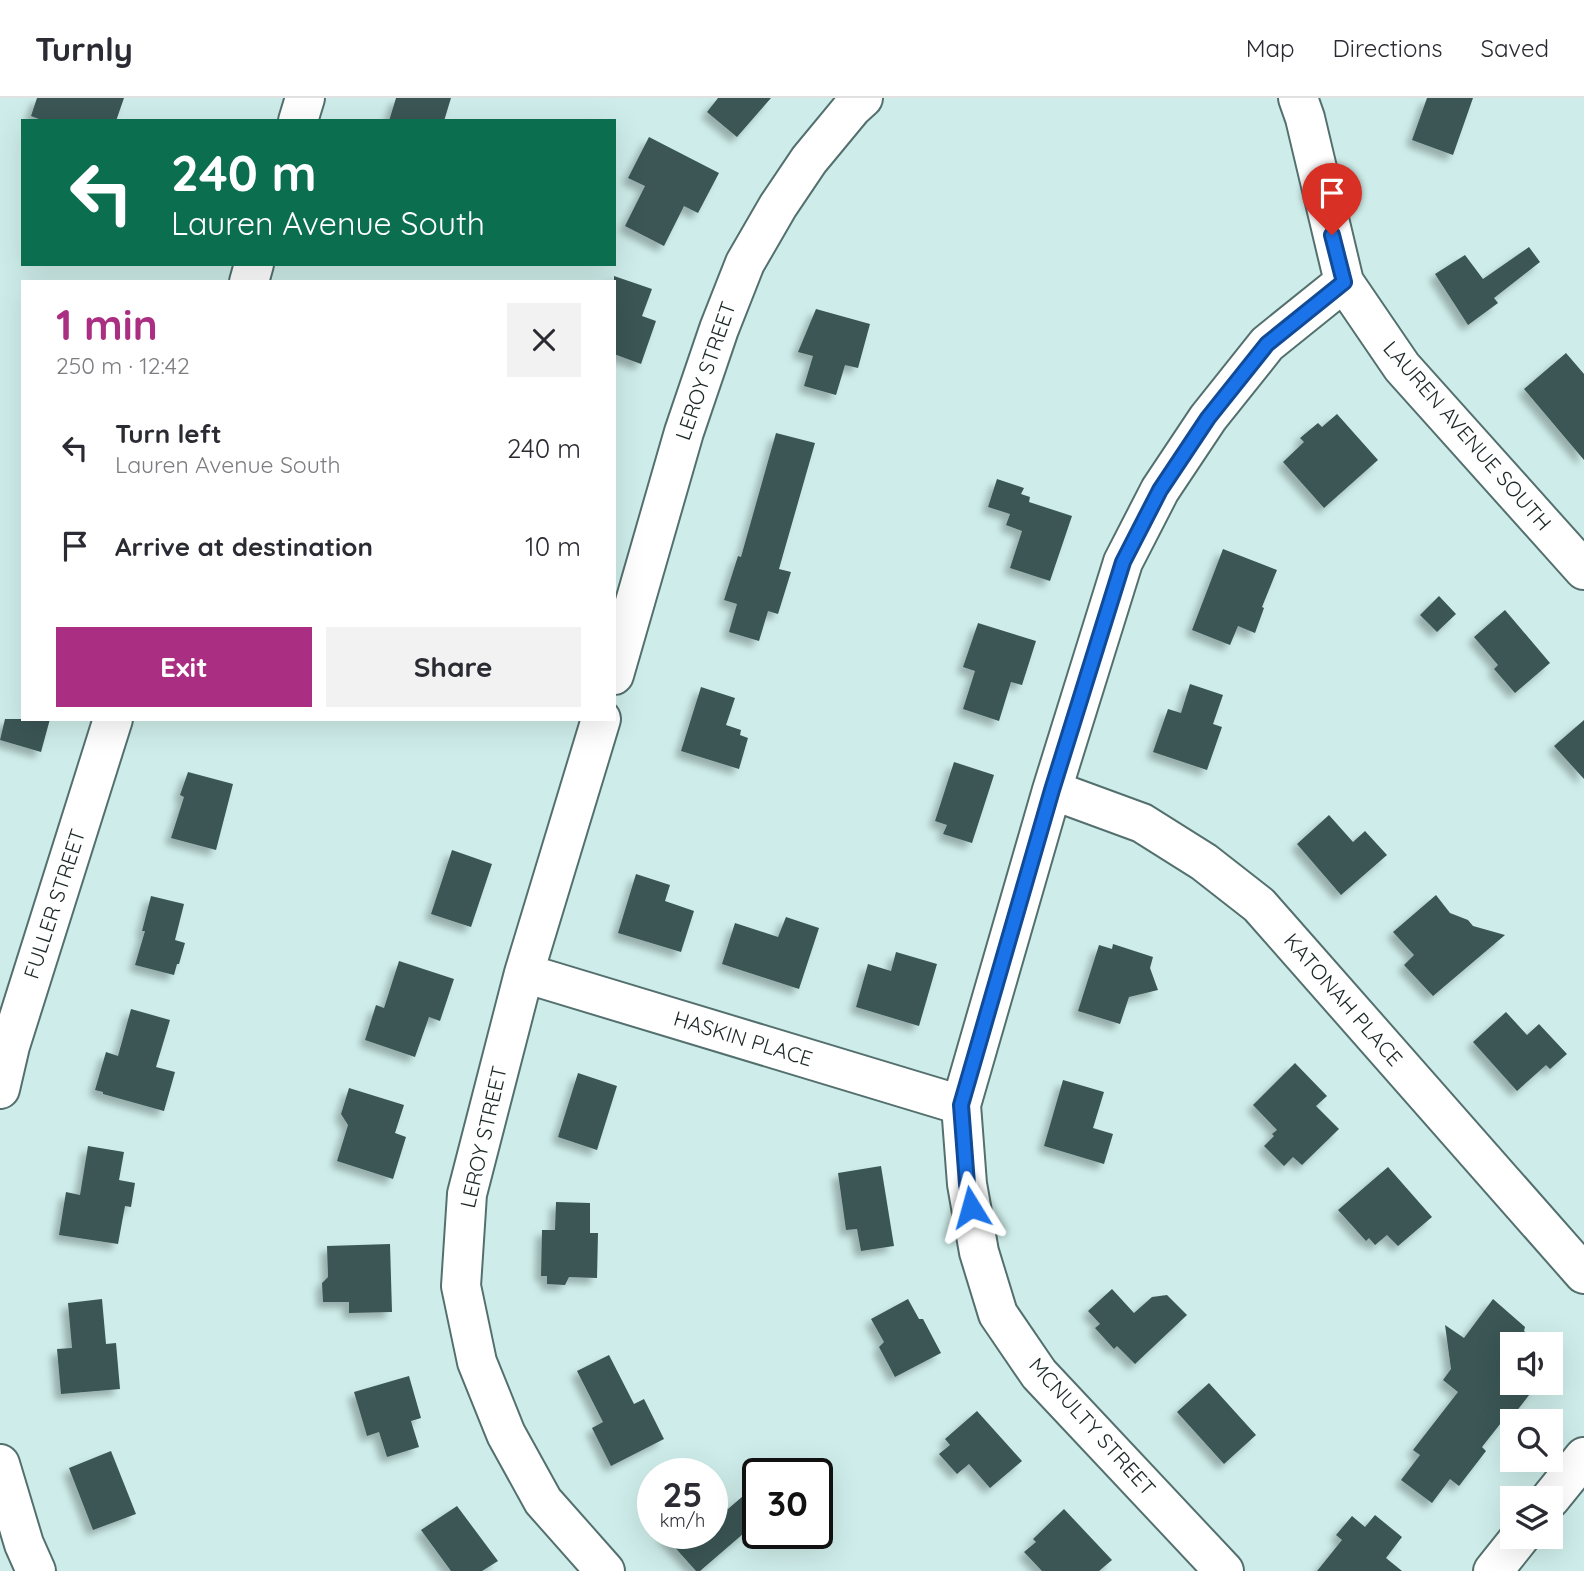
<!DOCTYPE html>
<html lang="en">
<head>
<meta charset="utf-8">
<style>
	:root { --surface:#fff; --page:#f2f2f3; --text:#2b2b33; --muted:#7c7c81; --line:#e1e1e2; --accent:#aa2e81 }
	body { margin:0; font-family:Quicksand,sans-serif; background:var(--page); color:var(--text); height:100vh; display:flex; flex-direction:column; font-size:26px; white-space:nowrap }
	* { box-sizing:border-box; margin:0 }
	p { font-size:23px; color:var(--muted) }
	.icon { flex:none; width:38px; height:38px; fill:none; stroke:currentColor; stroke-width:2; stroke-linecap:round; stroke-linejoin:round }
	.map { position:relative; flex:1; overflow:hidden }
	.side { position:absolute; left:21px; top:182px; width:595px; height:441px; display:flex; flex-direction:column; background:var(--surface); border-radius:0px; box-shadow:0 7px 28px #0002 }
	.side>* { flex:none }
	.banner { position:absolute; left:21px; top:21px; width:595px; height:147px; border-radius:0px; box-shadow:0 7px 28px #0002; background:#0b6e4f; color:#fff; overflow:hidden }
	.tools { position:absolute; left:1500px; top:1234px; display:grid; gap:14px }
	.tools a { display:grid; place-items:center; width:63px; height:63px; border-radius:0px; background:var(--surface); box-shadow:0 7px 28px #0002; font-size:35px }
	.speed { position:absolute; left:637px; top:1360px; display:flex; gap:14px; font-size:35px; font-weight:700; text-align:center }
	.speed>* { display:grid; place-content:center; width:91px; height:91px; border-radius:50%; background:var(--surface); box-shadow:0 7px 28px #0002; line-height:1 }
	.speed small { font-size:18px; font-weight:400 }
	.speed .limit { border:4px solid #111; border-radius:10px; background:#fff; color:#111 }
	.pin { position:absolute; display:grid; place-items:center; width:60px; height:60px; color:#fff; margin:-72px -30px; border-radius:50% 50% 50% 0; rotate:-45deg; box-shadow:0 0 7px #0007 }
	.pin .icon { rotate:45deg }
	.me { position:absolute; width:77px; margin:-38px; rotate:352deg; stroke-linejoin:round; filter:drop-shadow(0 0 5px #0008) }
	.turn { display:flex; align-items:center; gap:24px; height:147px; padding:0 35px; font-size:32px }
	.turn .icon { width:91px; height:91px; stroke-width:2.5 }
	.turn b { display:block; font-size:49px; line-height:60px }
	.round { display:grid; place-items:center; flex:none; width:74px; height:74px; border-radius:0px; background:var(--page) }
	.head { display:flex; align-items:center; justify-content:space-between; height:119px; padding:0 35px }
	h1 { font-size:42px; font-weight:700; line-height:52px; color:var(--accent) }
	.action { display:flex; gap:14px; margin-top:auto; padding:14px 35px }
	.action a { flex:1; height:80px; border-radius:0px; background:var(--accent); color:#fff; font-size:28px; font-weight:700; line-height:80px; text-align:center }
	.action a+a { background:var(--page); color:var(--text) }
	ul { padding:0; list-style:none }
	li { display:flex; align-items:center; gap:21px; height:98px; padding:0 35px }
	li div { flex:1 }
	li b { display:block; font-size:26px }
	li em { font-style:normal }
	header { display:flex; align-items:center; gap:42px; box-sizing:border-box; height:98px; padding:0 35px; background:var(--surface); border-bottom:2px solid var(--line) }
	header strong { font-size:33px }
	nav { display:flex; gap:38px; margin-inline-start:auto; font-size:24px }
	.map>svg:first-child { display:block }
	.building { fill:#3b5655; filter:url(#shadow) }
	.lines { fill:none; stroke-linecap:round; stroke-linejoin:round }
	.minor-casing { stroke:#54706e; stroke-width:42 }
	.minor { stroke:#fff; stroke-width:38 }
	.route-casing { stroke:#114b97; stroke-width:18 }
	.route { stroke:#1a73e8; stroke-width:12 }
	.labels { text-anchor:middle; stroke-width:7; stroke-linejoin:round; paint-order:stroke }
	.street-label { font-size:21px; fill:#1b2726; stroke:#fff }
</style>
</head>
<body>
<header>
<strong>Turnly</strong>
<nav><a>Map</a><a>Directions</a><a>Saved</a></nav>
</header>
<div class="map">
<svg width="1584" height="1473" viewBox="0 0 1584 1473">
	<defs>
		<filter id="shadow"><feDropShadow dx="-6" dy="6" stdDeviation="3.5" flood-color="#0004"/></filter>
	</defs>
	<rect width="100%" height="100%" fill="#ceedea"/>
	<!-- building -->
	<path class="building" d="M37 0H124L116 23H44L31 18Z
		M396 0H451L444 23H389Z
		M718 0H771L737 39 707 14Z
		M1427 0H1473L1453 57 1412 42Z
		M649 39 719 75 698 115 684 108 664 148 625 128 645 88 628 80Z
		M1529 149 1540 164 1494 200 1498 205 1468 227 1435 176 1465 157 1483 181Z
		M614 178 652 191 642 218 656 223 641 266 614 256Z
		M816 211 870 226 858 270 845 267 836 297 804 288 813 258 798 254Z
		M1566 255 1584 276V362L1524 291Z
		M1337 316 1378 362 1324 410 1283 364 1304 344 1300 340 1318 325 1322 329Z
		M776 335 815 345 779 471 791 474 778 516 768 513 759 543 729 534 737 506 724 502 738 458 741 459Z
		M997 381 1024 390 1021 396 1030 399 1029 404 1072 418 1050 483 1010 470 1022 433 1006 427 1010 416 988 409Z
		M1223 451 1277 472 1262 509 1264 510 1255 535 1238 528 1230 547 1192 532Z
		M1439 498 1456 516 1437 534 1420 517Z
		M1505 512 1550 565 1515 595 1494 571 1498 567 1474 539Z
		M978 525 1036 543 1022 587 1011 584 999 623 963 611 975 573 963 569Z
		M1190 586 1223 597 1213 626 1222 629 1207 672 1153 654 1168 611 1181 615Z
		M701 589 735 600 726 627 741 632 740 637 748 640 739 671 681 653Z
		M5 621H50L41 654 0 642Z
		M1584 622V681L1554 648Z
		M954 664 994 677 972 745 943 736 947 727 935 723Z
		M188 674 233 686 216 752 171 740 184 699 180 697Z
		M1329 717 1353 744 1365 733 1387 757 1341 797 1297 746Z
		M452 752 492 766 471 829 431 816Z
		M636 776 670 787 665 803 694 813 681 854 618 835Z
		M1436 797 1450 815 1468 822 1473 828 1505 837 1433 898 1404 867 1414 857 1393 834Z
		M151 798 184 806 175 842 185 845 179 866H177L174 877 135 867 145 833H142Z
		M786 819 819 830 799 891 722 866 735 825 778 839Z
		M1113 846 1153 859 1150 870 1158 892 1129 899 1120 926 1078 913 1099 847 1112 851Z
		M896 854 937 866 919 928 856 909 868 866 891 873Z
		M399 863 454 881 440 923 429 919 415 959 365 942 376 907 384 910Z
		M131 911 170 922 156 969 175 974 164 1013 103 996V994L95 992 106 954 118 958Z
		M1506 914 1527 937 1539 926 1567 956 1550 971 1546 967 1517 993 1473 944Z
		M1295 965 1327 998 1316 1008 1339 1031 1302 1067 1293 1059 1284 1068 1264 1048 1274 1038 1272 1036 1277 1032 1253 1007Z
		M578 975 617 988 597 1052 558 1039Z
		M1063 982 1104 994 1093 1030 1113 1036 1104 1066 1044 1048Z
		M349 990 404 1007 395 1035 406 1039 393 1081 337 1063 348 1027 341 1016Z
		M88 1048 124 1054 119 1082 135 1085 131 1109 125 1108 118 1146 59 1137 66 1094 80 1097Z
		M881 1068 894 1148 861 1153 857 1131 846 1132 838 1075Z
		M1388 1069 1432 1119 1398 1148 1387 1137 1375 1147 1369 1140 1366 1143 1338 1112Z
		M556 1104 590 1105V1135H598L597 1180 569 1179 565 1187 547 1186V1178H541L542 1132H555Z
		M390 1146 392 1214 349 1215V1204H323L322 1185 328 1179 327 1148Z
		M1112 1191 1134 1215 1152 1199 1167 1197 1187 1217 1135 1266 1117 1248 1114 1251 1095 1230 1100 1226 1088 1213Z
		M102 1201 106 1246 116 1245 120 1291 61 1296 57 1251 72 1250 68 1205Z
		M908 1201 919 1221H923L941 1255 895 1279 879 1249 884 1244 871 1221Z
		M1493 1201 1525 1229 1524 1233 1540 1246H1512V1284H1539L1516 1314 1512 1311 1482 1349 1486 1353 1459 1388 1450 1381 1432 1405 1401 1382 1420 1357 1413 1352 1458 1294 1443 1282 1451 1271 1445 1227 1464 1240Z
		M609 1257 634 1306 644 1301 664 1341 611 1368 592 1330 603 1324 577 1273Z
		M409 1278 421 1320 411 1323 419 1349 387 1359 379 1334 367 1338 354 1294Z
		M1209 1285 1256 1337 1224 1366 1177 1314Z
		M977 1313 1022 1363 990 1390 969 1366 957 1376 939 1356 950 1347 945 1341Z
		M111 1353 136 1416 93 1432 69 1370Z
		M712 1392 728 1411 743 1398 758 1415V1423L700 1473H696L662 1435H711L712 1438Z
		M457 1408 498 1463 482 1473H451L421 1432Z
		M1064 1411 1112 1462 1099 1473H1042L1024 1454 1036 1444 1033 1441Z
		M1375 1417 1402 1439 1386 1460 1402 1473H1317L1342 1442 1336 1437 1352 1418 1365 1429Z"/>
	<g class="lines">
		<!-- minor casing -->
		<g class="minor-casing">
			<path id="minor" d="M1298 0 1305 20 1344 184 1402 269 1584 472
				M298 23 305 0
				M249 184 254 166
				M614 577 684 334 719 231 745 165 778 108 809 62 852 10 863 0
				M601 621 524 875 467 1096 461 1188 477 1264 506 1336 543 1403 605 1473
				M1052 692 1142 725 1204 764 1259 807 1584 1176
				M524 875 961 1007
				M0 991 10 948 113 621
				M0 1366 24 1446 36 1473
				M1550 1401 1584 1359
				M1224 1473 1039 1276 998 1216 979 1154 967 1086 961 1007 1052 692 1123 464 1160 392 1208 320 1267 246 1344 184
				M1493 1473 1521 1438"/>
		</g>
		<!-- minor -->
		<use href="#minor" class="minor"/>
	</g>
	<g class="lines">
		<!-- route casing -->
		<g class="route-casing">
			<path id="route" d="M971 1109 967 1086 961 1007 1052 692 1123 464 1160 392 1208 320 1267 246 1344 184 1332 137"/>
		</g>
		<!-- route -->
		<use href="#route" class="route"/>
	</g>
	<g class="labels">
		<!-- street labels -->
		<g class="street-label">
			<text transform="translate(706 273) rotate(-71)" y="7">LEROY STREET</text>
			<text transform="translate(1467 338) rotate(49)" y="7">LAUREN AVENUE SOUTH</text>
			<text transform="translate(55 806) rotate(-72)" y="7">FULLER STREET</text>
			<text transform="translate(1343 902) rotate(49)" y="7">KATONAH PLACE</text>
			<text transform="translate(743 941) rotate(17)" y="7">HASKIN PLACE</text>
			<text transform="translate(484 1039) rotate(-77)" y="7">LEROY STREET</text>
			<text transform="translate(1092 1329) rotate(48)" y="7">MCNULTY STREET</text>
		</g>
	</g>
</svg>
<div class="tools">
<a><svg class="icon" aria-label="sound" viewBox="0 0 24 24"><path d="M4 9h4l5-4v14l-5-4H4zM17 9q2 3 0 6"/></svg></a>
<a><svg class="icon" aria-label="search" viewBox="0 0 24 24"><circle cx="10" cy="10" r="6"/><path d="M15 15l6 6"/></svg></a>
<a><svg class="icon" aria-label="layers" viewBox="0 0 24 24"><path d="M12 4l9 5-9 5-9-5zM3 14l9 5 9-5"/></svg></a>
</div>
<div class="speed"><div>25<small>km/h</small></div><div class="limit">30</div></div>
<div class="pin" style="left:1332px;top:137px;background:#d93025"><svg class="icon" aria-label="arrive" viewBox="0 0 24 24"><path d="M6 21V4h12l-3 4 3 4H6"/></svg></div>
<svg class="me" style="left:971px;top:1109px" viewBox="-20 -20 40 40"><path d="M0-17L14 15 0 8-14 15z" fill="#1a73e8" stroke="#fff" stroke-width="4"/></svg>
<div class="banner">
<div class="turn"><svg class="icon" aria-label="left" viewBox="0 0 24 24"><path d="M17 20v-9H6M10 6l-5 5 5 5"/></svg><div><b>240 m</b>Lauren Avenue South</div></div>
</div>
<section class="side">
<div class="head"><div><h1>1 min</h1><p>250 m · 12:42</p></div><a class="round"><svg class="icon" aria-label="close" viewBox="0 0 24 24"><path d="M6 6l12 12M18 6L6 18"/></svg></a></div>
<ul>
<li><svg class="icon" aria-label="left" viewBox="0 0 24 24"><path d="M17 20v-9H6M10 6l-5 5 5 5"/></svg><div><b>Turn left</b><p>Lauren Avenue South</p></div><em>240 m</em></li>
<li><svg class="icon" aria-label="arrive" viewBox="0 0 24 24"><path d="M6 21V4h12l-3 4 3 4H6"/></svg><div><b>Arrive at destination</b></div><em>10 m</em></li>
</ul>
<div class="action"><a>Exit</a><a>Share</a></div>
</section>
</div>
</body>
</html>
